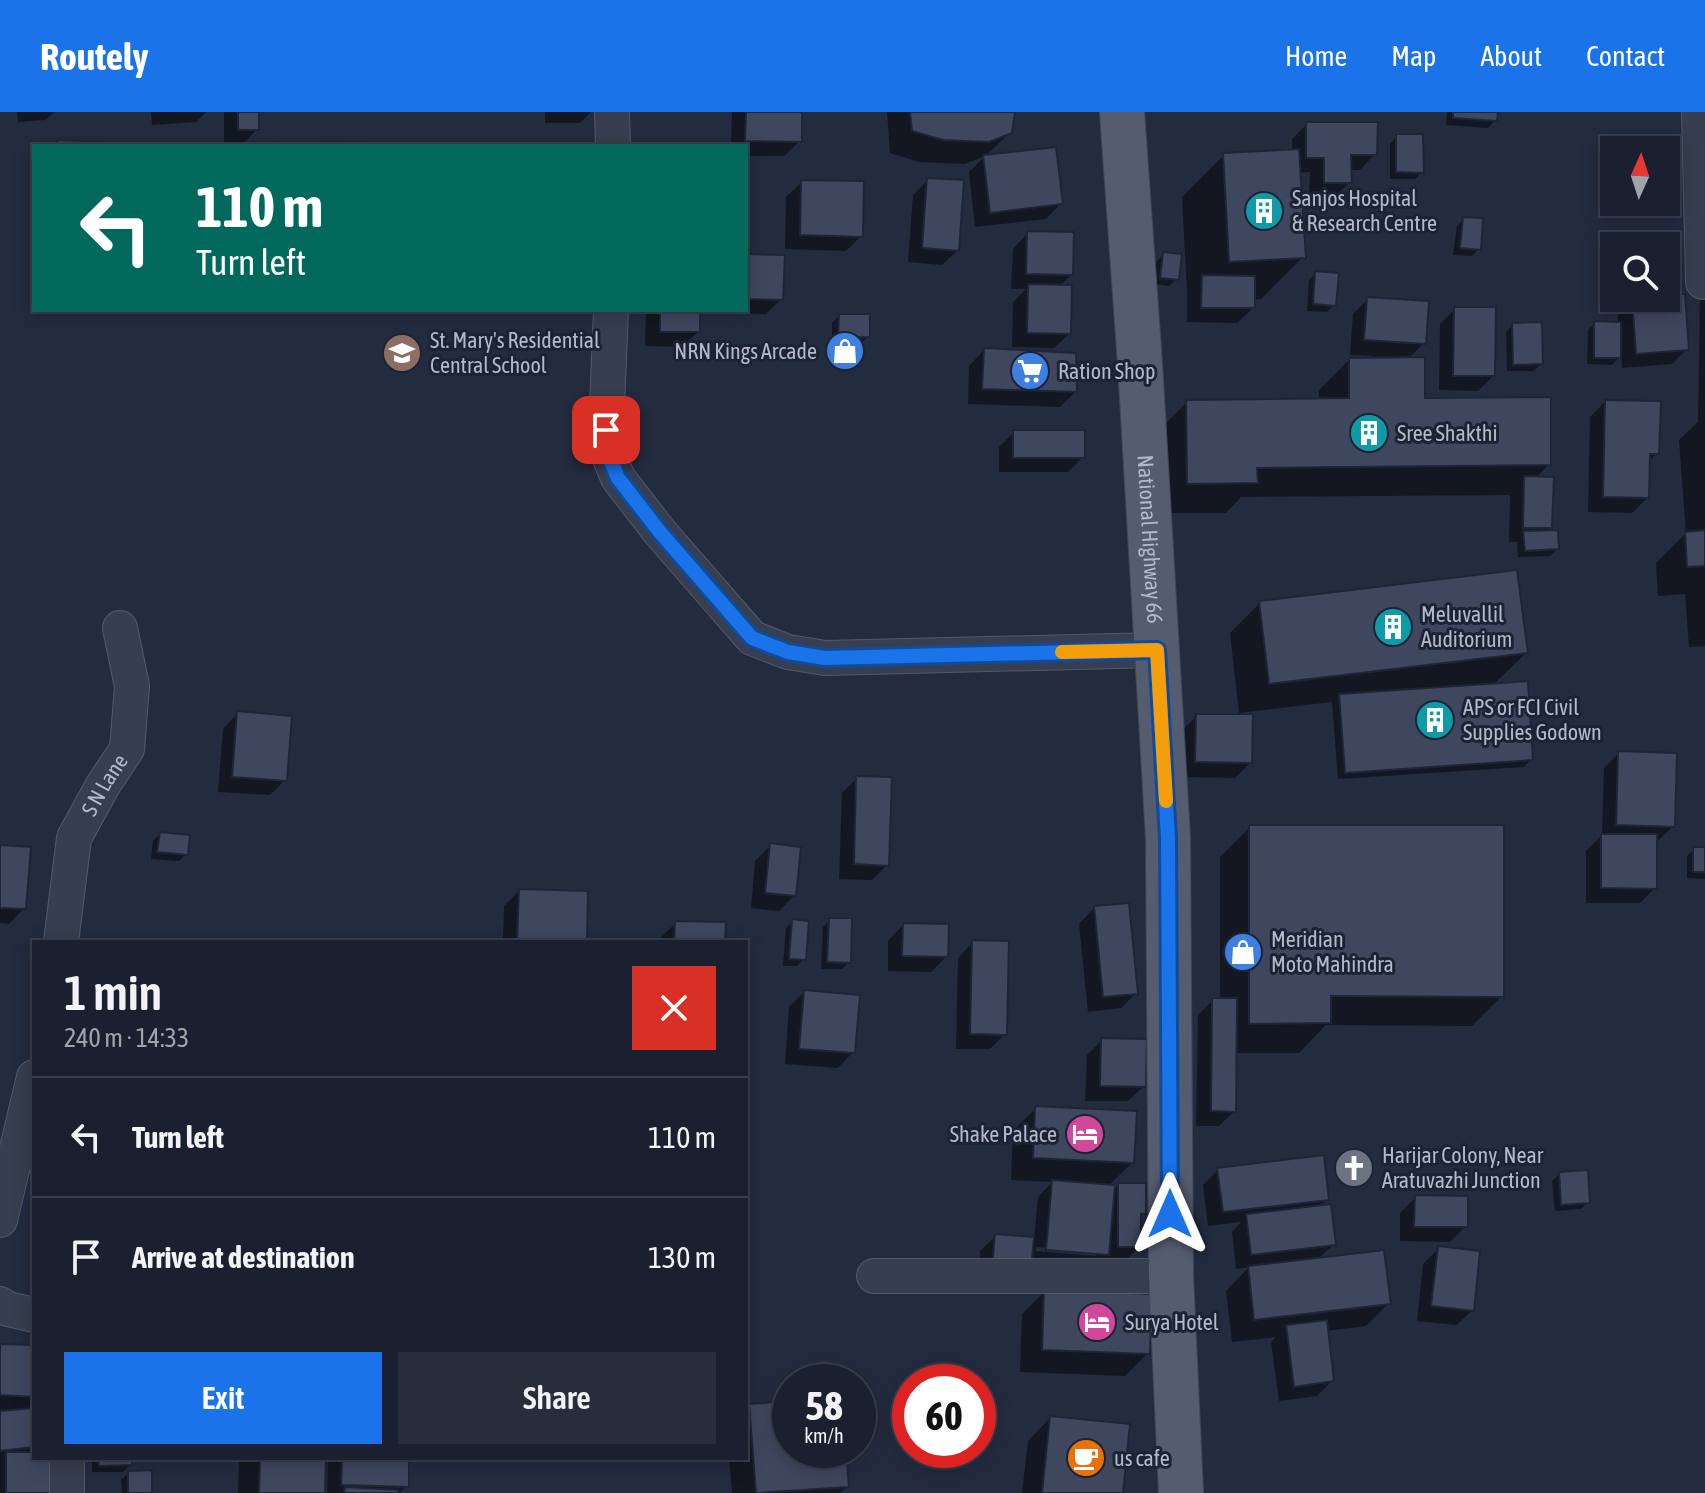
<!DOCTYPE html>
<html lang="en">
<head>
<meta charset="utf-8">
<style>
	:root { --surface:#1a202f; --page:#272d3b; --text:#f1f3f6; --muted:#9fa3aa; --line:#383e4b; --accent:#1a73e8 }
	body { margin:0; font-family:"Asap Condensed",sans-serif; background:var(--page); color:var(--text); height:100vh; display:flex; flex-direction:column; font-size:30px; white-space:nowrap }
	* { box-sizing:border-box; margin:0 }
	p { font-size:26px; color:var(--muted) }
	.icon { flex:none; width:44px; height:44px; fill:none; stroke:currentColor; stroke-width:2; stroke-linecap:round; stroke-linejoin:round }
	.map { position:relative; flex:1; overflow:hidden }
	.panel { position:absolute; left:32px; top:828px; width:716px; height:520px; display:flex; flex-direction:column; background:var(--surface); border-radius:0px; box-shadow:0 4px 20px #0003,0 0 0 2px var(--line) }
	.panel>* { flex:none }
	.hud { position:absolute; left:32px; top:32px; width:716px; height:168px; border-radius:0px; box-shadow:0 4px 20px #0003,0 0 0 2px var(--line); background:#00695c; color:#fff; overflow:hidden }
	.needle { width:52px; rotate:3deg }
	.fabs { position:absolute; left:1600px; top:24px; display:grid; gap:16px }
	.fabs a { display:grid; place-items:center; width:80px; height:80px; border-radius:0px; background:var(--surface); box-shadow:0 4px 20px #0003,0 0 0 2px var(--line); font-size:40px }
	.speed { position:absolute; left:772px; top:1252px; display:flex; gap:16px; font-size:40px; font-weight:700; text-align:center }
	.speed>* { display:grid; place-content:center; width:104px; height:104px; border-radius:50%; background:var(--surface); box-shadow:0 4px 20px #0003,0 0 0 2px var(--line); line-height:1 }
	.speed small { font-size:20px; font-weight:400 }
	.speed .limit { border:12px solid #d22; background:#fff; color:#111 }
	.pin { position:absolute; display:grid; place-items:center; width:68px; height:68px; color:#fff; margin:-34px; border-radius:16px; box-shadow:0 4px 12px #0006 }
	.me { position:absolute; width:88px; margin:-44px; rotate:0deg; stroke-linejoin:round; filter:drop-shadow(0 0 6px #0008) }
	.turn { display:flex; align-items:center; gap:28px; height:168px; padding:0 32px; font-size:36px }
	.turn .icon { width:104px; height:104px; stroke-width:2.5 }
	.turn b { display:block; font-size:56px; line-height:68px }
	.round { display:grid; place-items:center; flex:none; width:84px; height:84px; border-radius:0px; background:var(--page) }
	.overview { display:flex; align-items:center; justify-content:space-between; height:136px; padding:0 32px }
	h1 { font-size:48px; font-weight:600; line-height:60px }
	.button { display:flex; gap:16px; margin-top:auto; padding:16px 32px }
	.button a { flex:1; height:92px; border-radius:0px; background:var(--accent); color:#fff; font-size:32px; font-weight:600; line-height:92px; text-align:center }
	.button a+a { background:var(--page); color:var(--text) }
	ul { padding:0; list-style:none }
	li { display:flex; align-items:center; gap:24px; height:120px; padding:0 32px; border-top:2px solid var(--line) }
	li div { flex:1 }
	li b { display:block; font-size:30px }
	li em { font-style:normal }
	header { display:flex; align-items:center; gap:48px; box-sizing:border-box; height:112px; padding:0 40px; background:var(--accent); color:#fff }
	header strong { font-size:38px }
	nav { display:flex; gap:44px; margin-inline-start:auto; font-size:28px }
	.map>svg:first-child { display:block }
	.shadow { fill:#0007; fill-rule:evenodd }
	.building { fill:#3f475f; stroke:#1e2536; stroke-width:2 }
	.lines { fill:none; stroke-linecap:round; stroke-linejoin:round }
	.street-casing { stroke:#52596a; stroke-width:36 }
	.primary-casing { stroke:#404758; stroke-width:46 }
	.street { stroke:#373e4f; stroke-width:34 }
	.primary { stroke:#555c6f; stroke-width:44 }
	.route-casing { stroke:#114b97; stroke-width:20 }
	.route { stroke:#1a73e8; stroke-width:14 }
	.slow { stroke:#f59e0b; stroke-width:14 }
	.labels { text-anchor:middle; stroke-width:6; stroke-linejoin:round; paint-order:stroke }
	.poi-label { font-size:22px; fill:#b3b9ca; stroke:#1c2334; text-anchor:start }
	.street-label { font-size:22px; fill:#b3b9ca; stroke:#1c2334 }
</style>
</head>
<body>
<header>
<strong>Routely</strong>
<nav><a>Home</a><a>Map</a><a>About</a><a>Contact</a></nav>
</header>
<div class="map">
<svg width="1705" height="1381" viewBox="0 0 1705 1381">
	<rect width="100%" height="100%" fill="#232b3f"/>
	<!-- shadow -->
	<path class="shadow" d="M17 0H54L46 8 18 10Z
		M151 0H206L196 10 152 13Z
		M224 0H257V17L242 33 224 32Z
		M545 0H591L580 11H545Z
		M732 0H800V29L784 44H746V34H731Z
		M887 0H1013L1010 20 985 45 1061 91 1046 107 975 115 969 60 985 44 965 52 919 50 890 41Z
		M1447 0H1496L1495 8 1488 16 1446 13Z
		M1307 12 1375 42 1360 58H1350V70L1334 85 1309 86 1310 60 1298 61 1303 145 1261 187 1253 188V196L1237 211 1187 210V180L1182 85 1224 43 1292 39V27Z
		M1397 24 1422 60 1415 67H1390V32Z
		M928 68 958 138 942 153 908 150 913 83Z
		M802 70 861 124 846 139 785 137 786 85Z
		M1464 107 1479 137 1472 144 1453 143 1457 114Z
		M1028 121 1072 162 1059 175 1070 221 1054 236 1012 235 1013 190 1026 177H1011L1013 137Z
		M1164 142 1177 167 1169 174 1154 172 1156 150Z
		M746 144 781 187 766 202 698 200V220L682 235 645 234 646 198H746Z
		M1316 161 1334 193 1327 200 1307 199 1309 168Z
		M1705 172V534L1689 535 1685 482 1658 484 1656 451 1686 421 1679 328 1698 310 1700 177Z
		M1683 184 1687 237 1672 252 1622 256 1621 243 1612 253 1587 252 1588 218 1595 211 1618 212V204L1633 189Z
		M1368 187 1424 231 1408 247 1423 288 1549 352 1536 366 1550 416 1545 421 1557 437 1550 444 1518 445 1517 430H1509L1510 383 1241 385 1226 401H1157V320L1187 290 1319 289V278L1349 248 1373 247V244L1350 243 1353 202Z
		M1455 197 1493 264 1478 279 1439 278 1440 212Z
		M839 204 868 225 860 232H832V211Z
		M1513 213 1541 252 1534 259H1507L1506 220Z
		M984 238 1075 280 1060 295 968 292 969 254Z
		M1605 290 1657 341 1647 352V386L1632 401 1588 400 1590 305Z
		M1014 320 1083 345 1068 360H999V335Z
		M1260 491 1526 541 1493 573 1531 648 1524 655 1338 667 1332 590 1239 601 1230 521Z
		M238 601 285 668 270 683 218 680 223 617Z
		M1197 604 1250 651 1235 666 1180 665 1181 619Z
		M1619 641 1673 714 1658 729H1655V776L1640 791H1586V739L1602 723 1604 656Z
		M857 666 887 753 872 768 839 767 842 681Z
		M1250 715 1502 884 1472 914 1326 913 1299 941H1235L1234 999 1219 1014H1196L1198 903 1213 888H1220V745Z
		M160 722 186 742 179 749 151 747 153 729Z
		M771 733 794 784 779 799 751 796 755 749Z
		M0 735 24 796 9 812 0 811Z
		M1694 737H1705V767L1687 766V744Z
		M519 779 585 830H503L504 794Z
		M1094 796 1136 881 1121 896 1088 900 1079 812Z
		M830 808 849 850 842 857H821L823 815Z
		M793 809 804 847 797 854H783L786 816Z
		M676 811 723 830H660V826Z
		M903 813 946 845 931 860 888 859V829Z
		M973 830 1005 922 990 937H956L958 846Z
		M804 880 853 940 838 956 785 952 789 895Z
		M1102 928 1144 974 1128 989H1085L1087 943Z
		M1036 996 1133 1050 1108 1074 1112 1079 1119 1073 1144 1101 1139 1105V1135L1124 1150H1103V1146L1092 1157 978 1170 980 1139 996 1124 1034 1127 1038 1085 1052 1070 1011 1068 1013 1019ZM1036 1135 1096 1140V1144L1036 1139Z
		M1218 1058 1327 1087 1319 1096 1334 1132 1318 1147 1389 1191 1366 1214 1326 1219 1332 1269 1317 1284 1279 1289 1271 1230 1276 1225 1232 1230 1226 1179 1249 1155 1236 1157 1232 1120 1241 1110 1208 1114 1203 1073Z
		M1560 1061 1588 1090 1581 1097 1555 1099 1552 1069Z
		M1416 1085 1466 1114 1450 1130 1400 1129V1101Z
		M1439 1136 1472 1198 1457 1213 1417 1209 1423 1152Z
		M1045 1179 1148 1241 1125 1264 1020 1260 1022 1202Z
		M0 1234 34 1235V1300H31L34 1335 26 1342H34V1346H49L48 1381H0Z
		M790 1291V1338H844L847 1374 840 1381H732L729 1346H746V1297L750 1294Z
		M1050 1306 1121 1381H1022L1028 1329Z
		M92 1346H130V1353L123 1360H92Z
		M239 1346H324L323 1381H238Z
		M328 1346H407V1374L399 1381H327Z
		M129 1361 150 1381H122L121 1368Z"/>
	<!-- building -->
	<path class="building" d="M238 0H259V18H238Z
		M746 0H802V30L745 29Z
		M910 0H1015L1012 21 989 30 943 28 912 19Z
		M1453 0H1498L1497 9 1453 6Z
		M1306 10H1378L1377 43H1351L1352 71H1324V46H1306Z
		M1396 22H1423L1424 61 1396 60Z
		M57 28 105 30V34H57Z
		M322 29 372 31V34H321Z
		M274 30 312 33V34H273Z
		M1056 35 1063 92 990 101 983 43Z
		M1299 37 1306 146 1229 150 1223 41Z
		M927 66 964 68 959 139 922 136Z
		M801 68 864 69 863 125 800 123Z
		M1463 105 1483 106 1481 138 1460 136Z
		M1027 119 1074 120 1073 163 1026 162Z
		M1163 140 1182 142 1179 168 1160 166Z
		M746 142 785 143 783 188 746 187Z
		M1315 159 1339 161 1336 194 1313 192Z
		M1202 163 1255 164V196H1201Z
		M1028 172 1072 173 1071 222 1027 221Z
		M1685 182 1689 238 1636 242 1632 187 1666 186V184Z
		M1367 185 1429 189 1426 232 1364 228Z
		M1454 195H1496L1495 264H1453Z
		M660 198H700V220H660Z
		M839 202H870V225L838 226Z
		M1594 209 1621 210V246H1594Z
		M1542 210 1543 252 1513 253 1512 211Z
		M984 236 1076 241 1077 280 982 277Z
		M1425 245V286L1551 285V353L1257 356 1258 371 1187 372 1186 288 1349 286V246Z
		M1605 288 1661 289 1659 342H1650L1649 386 1603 385Z
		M1013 318H1085V346H1013Z
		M1524 364 1554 365 1552 416H1523Z
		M1558 418 1559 437 1525 439 1523 419Z
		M1705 418V454L1687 455 1685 420Z
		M1517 458 1528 541 1269 572 1259 489Z
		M1528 569 1533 648 1345 661 1339 582Z
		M237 599 292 604 287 669 232 665Z
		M1196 602H1253L1252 651 1195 650Z
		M1618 639 1677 641 1675 715 1616 713Z
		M856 664 892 665 889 754 854 752Z
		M1249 713H1504V885L1331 884V911L1249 912Z
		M160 720 190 723 188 743 157 740Z
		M1601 722H1657V777L1601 776Z
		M770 731 801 735 796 784 765 781Z
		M0 733 31 735 26 797 0 796Z
		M1693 735H1705V760H1693Z
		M519 777 588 779 587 830H517Z
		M1129 791 1138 882 1103 885 1094 794Z
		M829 806H852L851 851 827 850Z
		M792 807 809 809 806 848 789 847Z
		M675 809 726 810 725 830H674Z
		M903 811 949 812 948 845 902 844Z
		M972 828 1009 829 1007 923 970 922Z
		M804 878 860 883 855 941 799 937Z
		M1212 886H1237L1236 1000 1211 999Z
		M1101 926 1147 927 1146 975 1100 974Z
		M1035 994 1137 999 1134 1051 1033 1046Z
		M1324 1043 1329 1088 1223 1100 1217 1056Z
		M1588 1058 1590 1091 1561 1093 1559 1060Z
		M1052 1068 1115 1073 1109 1143 1046 1138Z
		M1118 1071H1146V1102H1141V1135H1118Z
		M1415 1083 1468 1084V1115H1414Z
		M1331 1092 1336 1133 1251 1143 1246 1102Z
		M995 1122 1034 1125 1031 1158 992 1155Z
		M1438 1134 1480 1139 1474 1199 1431 1194Z
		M1384 1138 1391 1192 1254 1208 1248 1154Z
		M1044 1177 1152 1182 1150 1242 1042 1238Z
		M1327 1208 1334 1269 1294 1275 1286 1213Z
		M0 1232 34 1233V1285L0 1283Z
		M790 1289V1338H846L849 1375 756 1381 749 1292Z
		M33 1296 34 1335 0 1339V1299Z
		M1050 1304 1130 1312 1123 1381H1042Z
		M6 1340H34V1346H51L50 1381H6Z
		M98 1346H132V1353L99 1354Z
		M260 1346H326L325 1381H259Z
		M342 1346H409V1375L341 1373Z
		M152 1358V1381H128V1359Z
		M345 1375 398 1378V1381H344Z"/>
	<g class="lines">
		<!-- street casing -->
		<g class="street-casing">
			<g id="street">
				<path d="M612 0 613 34"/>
				<path d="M1699 0 1703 170"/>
				<path d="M611 198 606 318 608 342 618 366 659 419 752 526 788 540 825 546 1157 538"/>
				<path id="s1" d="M61 830 74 726 103 673 127 637 132 574 120 516"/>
				<path d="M0 1108 34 965"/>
				<path d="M874 1164H1171"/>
				<path d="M0 1192 8 1197 34 1203"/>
				<path d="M67 1381V1346"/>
			</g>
		</g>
		<!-- primary casing -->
		<g class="primary-casing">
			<g id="primary">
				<path id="s2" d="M1122 0 1140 252 1168 726 1171 1164 1181 1381"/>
			</g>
		</g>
		<!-- street -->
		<use href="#street" class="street"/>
		<!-- primary -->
		<use href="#primary" class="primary"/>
	</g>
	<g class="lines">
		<!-- route casing -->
		<g class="route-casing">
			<path id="route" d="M606 318 608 342 618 366 659 419 752 526 788 540 825 546 1157 538 1168 726 1170 1102"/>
		</g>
		<!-- route -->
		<use href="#route" class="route"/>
		<!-- slow -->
		<path class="slow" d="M1062 540 1157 538 1166 689"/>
	</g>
	<!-- icons -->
	<defs>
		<g id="building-disc" transform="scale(2)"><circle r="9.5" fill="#0f9aa8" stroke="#1c2334"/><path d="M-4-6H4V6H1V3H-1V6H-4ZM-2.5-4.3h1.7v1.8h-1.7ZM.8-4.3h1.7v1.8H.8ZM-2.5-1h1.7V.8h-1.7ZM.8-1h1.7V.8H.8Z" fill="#fff"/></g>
		<g id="shop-disc" transform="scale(2)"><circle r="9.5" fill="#3f7fe0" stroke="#1c2334"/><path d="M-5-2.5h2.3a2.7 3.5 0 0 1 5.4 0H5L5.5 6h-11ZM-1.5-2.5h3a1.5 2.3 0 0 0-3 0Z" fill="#fff"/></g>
		<g id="school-disc" transform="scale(2)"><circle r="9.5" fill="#8d6e63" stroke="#1c2334"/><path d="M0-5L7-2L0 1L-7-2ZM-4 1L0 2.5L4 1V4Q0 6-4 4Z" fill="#fff"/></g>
		<g id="supermarket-disc" transform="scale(2)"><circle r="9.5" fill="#3f7fe0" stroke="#1c2334"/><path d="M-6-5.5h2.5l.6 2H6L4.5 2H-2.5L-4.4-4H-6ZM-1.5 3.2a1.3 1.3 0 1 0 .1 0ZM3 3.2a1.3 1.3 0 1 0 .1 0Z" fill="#fff"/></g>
		<g id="hotel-disc" transform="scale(2)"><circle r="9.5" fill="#d1479c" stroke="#1c2334"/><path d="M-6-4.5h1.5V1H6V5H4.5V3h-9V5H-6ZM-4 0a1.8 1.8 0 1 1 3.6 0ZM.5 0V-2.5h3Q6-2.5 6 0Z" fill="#fff"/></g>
		<g id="church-disc" transform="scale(2)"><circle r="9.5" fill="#6b7280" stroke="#1c2334"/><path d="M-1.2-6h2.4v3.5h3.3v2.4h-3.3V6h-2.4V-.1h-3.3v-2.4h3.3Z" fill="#fff"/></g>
		<g id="cafe-disc" transform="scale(2)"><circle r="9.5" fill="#e8710a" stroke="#1c2334"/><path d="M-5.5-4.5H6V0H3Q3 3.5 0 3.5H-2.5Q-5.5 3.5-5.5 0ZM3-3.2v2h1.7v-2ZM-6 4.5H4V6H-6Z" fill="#fff"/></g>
	</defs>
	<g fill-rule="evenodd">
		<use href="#building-disc" x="1264" y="99"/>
		<use href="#shop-disc" x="845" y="239"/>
		<use href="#school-disc" x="402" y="241"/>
		<use href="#supermarket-disc" x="1030" y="259"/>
		<use href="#building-disc" x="1369" y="321"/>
		<use href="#building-disc" x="1393" y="515"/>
		<use href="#building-disc" x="1435" y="608"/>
		<use href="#shop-disc" x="1243" y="840"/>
		<use href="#hotel-disc" x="1085" y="1022"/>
		<use href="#church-disc" x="1354" y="1056"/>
		<use href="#hotel-disc" x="1097" y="1210"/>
		<use href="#cafe-disc" x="1086" y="1346"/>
	</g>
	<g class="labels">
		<!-- poi labels -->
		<g class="poi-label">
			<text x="1292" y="94">Sanjos Hospital<tspan x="1292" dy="25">&amp; Research Centre</tspan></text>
			<text x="430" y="236">St. Mary's Residential<tspan x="430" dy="25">Central School</tspan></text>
			<text x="817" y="247" text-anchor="end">NRN Kings Arcade</text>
			<text x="1058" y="267">Ration Shop</text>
			<text x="1397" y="329">Sree Shakthi</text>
			<text x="1421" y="510">Meluvallil<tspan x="1421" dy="25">Auditorium</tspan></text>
			<text x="1463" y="603">APS or FCI Civil<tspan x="1463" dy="25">Supplies Godown</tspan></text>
			<text x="1271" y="835">Meridian<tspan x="1271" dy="25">Moto Mahindra</tspan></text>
			<text x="1057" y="1030" text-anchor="end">Shake Palace</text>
			<text x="1382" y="1051">Harijar Colony, Near<tspan x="1382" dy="25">Aratuvazhi Junction</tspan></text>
			<text x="1125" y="1218">Surya Hotel</text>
			<text x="1114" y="1354">us cafe</text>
		</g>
		<!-- street labels -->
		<g class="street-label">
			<text dy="8" stroke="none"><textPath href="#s2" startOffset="428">National Highway 66</textPath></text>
			<text dy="8" stroke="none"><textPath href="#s1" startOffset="166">S N Lane</textPath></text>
		</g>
	</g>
</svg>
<div class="fabs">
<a><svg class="needle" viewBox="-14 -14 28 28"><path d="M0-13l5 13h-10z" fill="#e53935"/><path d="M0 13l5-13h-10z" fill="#9fa3aa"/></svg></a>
<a><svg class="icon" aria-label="search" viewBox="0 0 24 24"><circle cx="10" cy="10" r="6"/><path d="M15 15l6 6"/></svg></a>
</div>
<div class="speed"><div>58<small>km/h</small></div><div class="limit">60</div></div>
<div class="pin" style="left:606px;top:318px;background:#d93025"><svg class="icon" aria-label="arrive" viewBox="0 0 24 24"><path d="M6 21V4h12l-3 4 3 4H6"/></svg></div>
<svg class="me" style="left:1170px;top:1102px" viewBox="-20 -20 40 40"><path d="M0-17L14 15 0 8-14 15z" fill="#1a73e8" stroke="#fff" stroke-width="4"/></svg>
<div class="hud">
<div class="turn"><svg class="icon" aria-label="left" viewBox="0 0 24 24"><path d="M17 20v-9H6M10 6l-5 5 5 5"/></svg><div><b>110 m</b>Turn left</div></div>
</div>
<section class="panel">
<div class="overview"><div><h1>1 min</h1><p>240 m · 14:33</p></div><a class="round" style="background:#d93025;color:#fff"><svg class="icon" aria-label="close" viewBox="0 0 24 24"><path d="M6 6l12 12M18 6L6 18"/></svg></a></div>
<ul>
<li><svg class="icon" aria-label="left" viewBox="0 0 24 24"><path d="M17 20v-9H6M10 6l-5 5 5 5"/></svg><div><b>Turn left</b></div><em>110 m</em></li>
<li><svg class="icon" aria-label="arrive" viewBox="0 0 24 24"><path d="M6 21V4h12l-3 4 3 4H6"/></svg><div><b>Arrive at destination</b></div><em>130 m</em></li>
</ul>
<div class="button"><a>Exit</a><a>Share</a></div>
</section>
</div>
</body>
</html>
